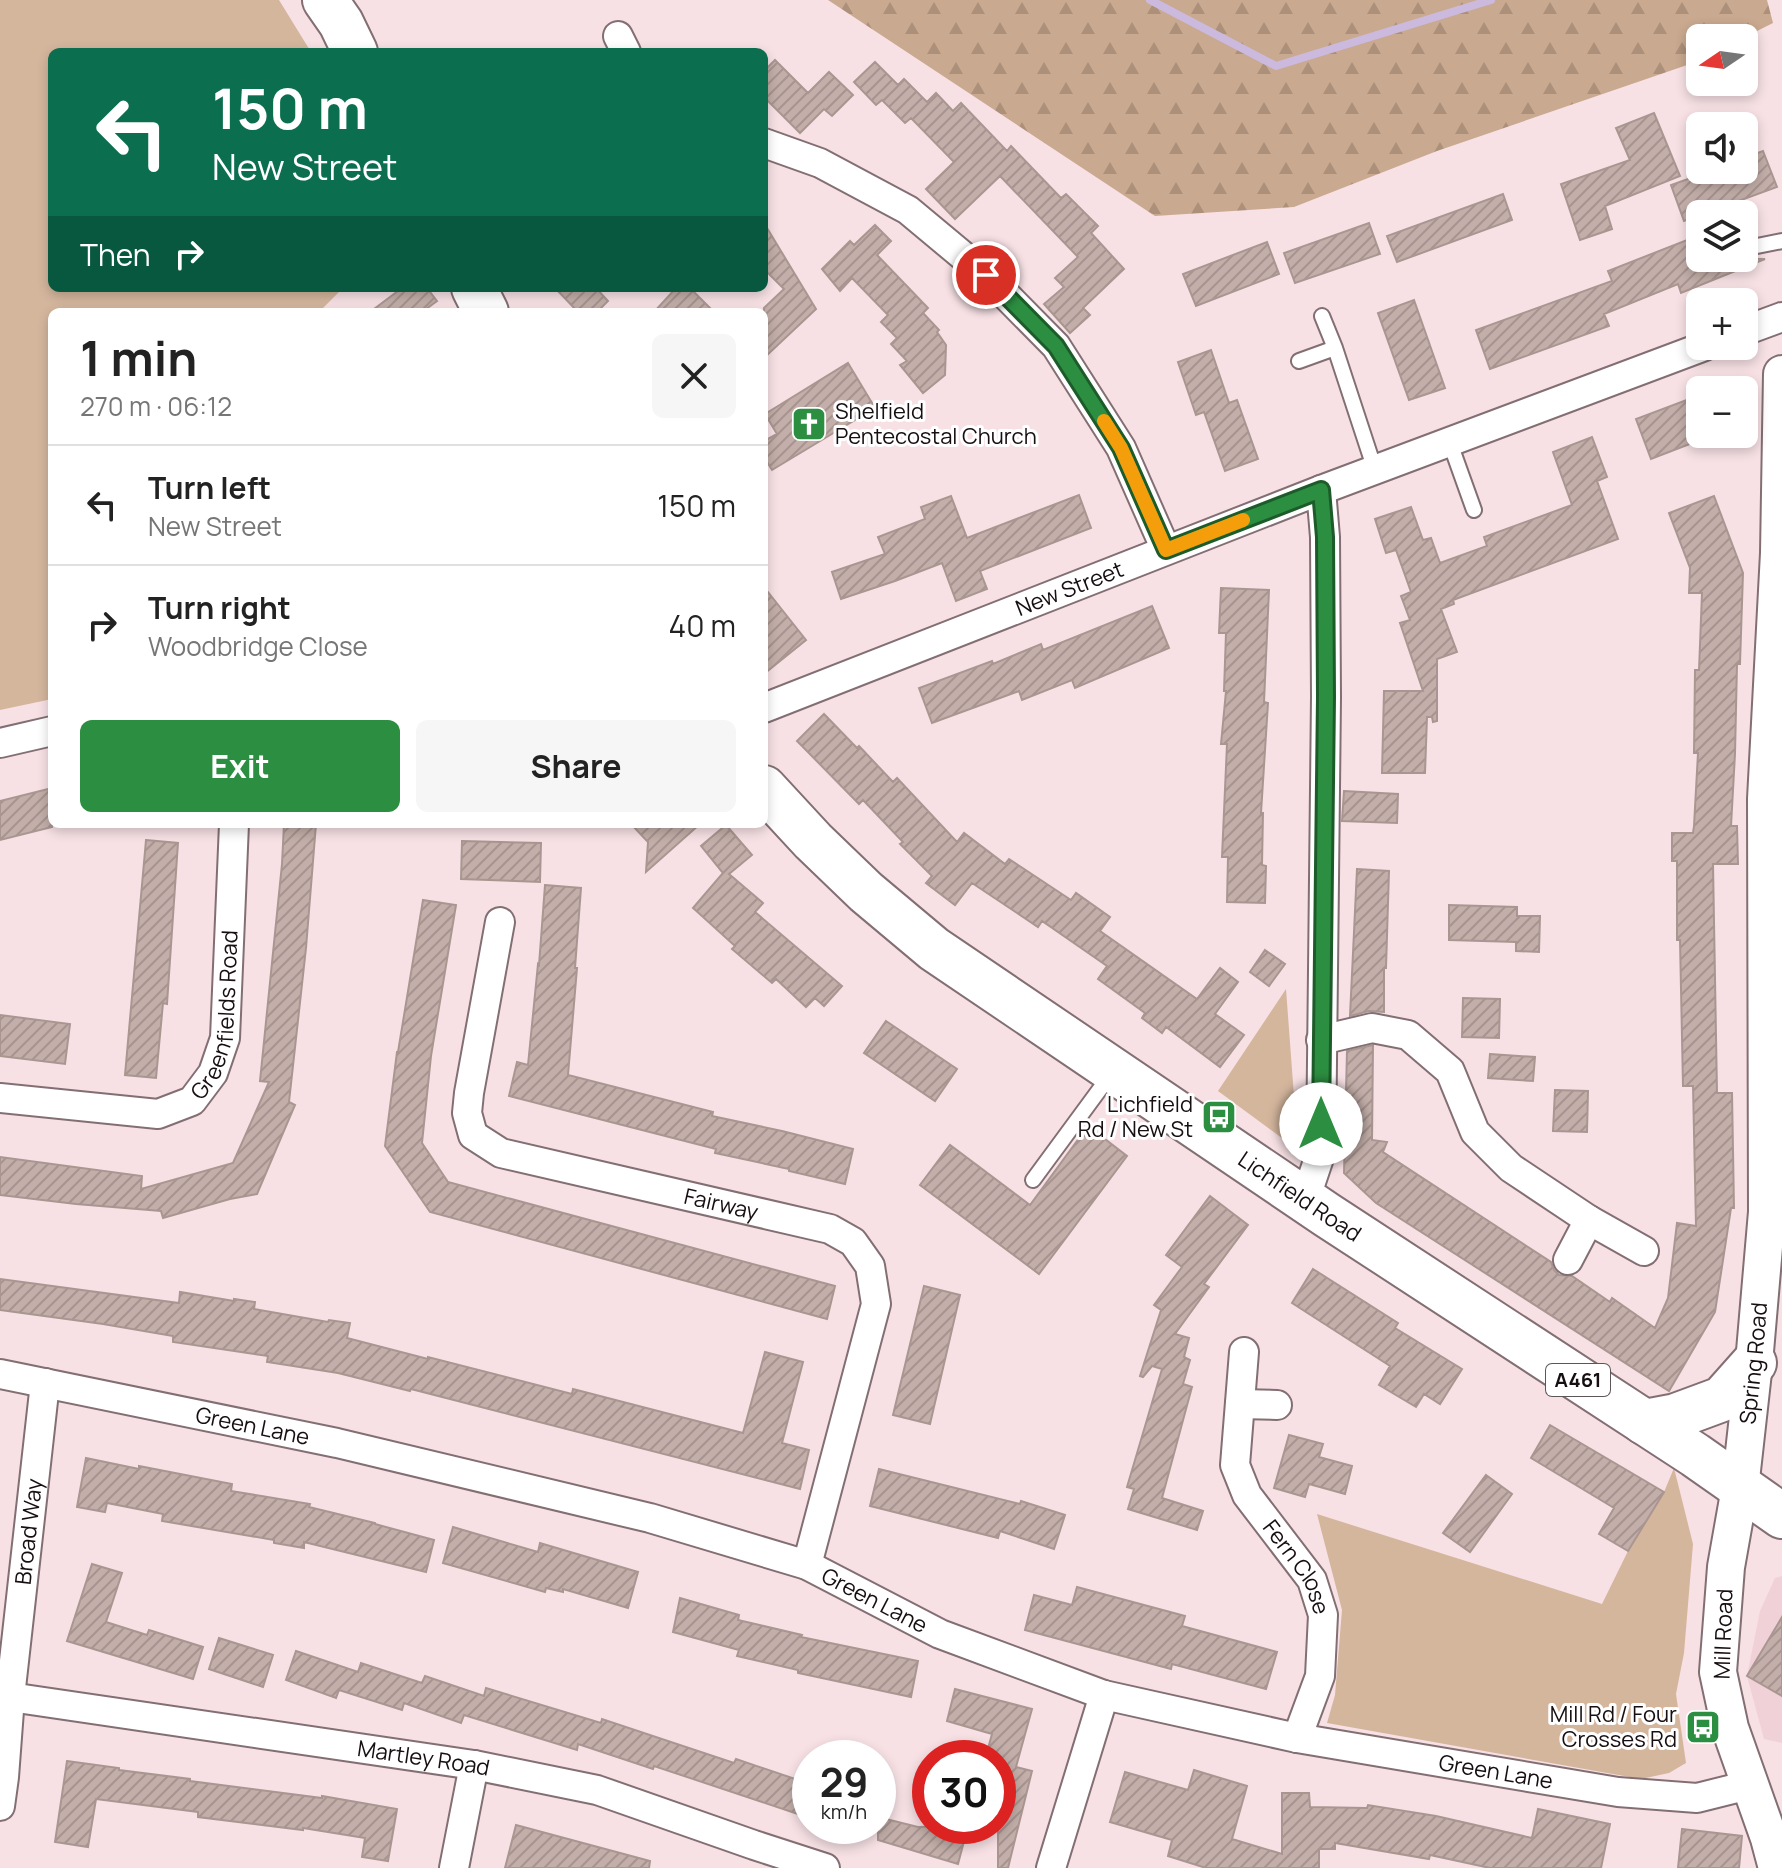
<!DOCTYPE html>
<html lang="en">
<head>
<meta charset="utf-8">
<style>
	:root { --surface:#fff; --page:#f6f6f6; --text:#222; --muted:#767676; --line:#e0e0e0; --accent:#2c8e41 }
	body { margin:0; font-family:Manrope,sans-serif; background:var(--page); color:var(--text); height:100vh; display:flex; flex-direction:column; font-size:30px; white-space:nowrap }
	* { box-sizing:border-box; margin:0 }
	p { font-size:26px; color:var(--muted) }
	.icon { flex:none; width:44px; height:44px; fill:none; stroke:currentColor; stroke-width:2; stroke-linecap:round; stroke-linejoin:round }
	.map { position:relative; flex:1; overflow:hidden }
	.details { position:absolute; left:48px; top:308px; width:720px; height:520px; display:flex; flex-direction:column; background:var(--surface); border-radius:12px; box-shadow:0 4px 12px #0003 }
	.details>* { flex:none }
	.hud { position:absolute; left:48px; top:48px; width:720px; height:244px; border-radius:12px; box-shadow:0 4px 12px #0003; background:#0b6e4f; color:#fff; overflow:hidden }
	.needle { width:52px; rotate:257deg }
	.controls { position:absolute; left:1686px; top:24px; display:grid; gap:16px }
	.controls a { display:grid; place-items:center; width:72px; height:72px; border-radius:12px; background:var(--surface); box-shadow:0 4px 12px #0003; font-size:40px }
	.speed { position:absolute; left:792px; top:1740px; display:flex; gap:16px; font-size:40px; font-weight:700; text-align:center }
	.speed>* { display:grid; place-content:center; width:104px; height:104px; border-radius:50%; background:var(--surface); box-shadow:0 4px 12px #0003; line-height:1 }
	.speed small { font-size:20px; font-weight:400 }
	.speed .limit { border:12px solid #d22; background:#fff; color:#111 }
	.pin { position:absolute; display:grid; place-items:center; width:68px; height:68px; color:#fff; margin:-34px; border:4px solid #fff; border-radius:50%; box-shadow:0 2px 8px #0007 }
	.me { position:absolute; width:88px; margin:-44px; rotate:0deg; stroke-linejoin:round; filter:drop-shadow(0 0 6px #0008) }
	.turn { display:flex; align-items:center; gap:28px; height:168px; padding:0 32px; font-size:36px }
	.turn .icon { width:104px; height:104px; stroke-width:2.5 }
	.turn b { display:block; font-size:56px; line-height:68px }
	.then { display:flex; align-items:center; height:76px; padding:0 32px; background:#0003; gap:16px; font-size:30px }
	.round { display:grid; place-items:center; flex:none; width:84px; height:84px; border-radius:12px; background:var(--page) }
	.head { display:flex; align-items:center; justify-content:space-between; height:136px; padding:0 32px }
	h1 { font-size:48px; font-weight:700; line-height:60px }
	.action { display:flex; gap:16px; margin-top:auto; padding:16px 32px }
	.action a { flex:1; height:92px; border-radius:12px; background:var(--accent); color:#fff; font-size:32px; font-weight:700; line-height:92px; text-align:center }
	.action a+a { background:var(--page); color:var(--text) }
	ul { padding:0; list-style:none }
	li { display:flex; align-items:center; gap:24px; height:120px; padding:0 32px; border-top:2px solid var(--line) }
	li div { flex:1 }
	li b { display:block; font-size:30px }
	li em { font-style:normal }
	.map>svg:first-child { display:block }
	.built { fill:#f0d1d8 }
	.green { fill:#d4b69d }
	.forest { fill:url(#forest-firs) }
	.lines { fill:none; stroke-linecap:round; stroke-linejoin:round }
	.stream { stroke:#cbbade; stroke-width:8 }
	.building { fill:url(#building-hatch); stroke:#aa9691; stroke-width:2 }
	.service-casing { stroke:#836f73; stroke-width:18 }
	.minor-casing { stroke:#836f73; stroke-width:32 }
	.tertiary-casing { stroke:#836f73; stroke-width:40 }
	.trunk-casing { stroke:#836f73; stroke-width:48 }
	.service { stroke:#fff; stroke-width:14 }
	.minor { stroke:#fff; stroke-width:28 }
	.tertiary { stroke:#fff; stroke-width:36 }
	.trunk { stroke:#fff; stroke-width:44 }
	.route-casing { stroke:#1d5c2a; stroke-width:20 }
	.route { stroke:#2c8e41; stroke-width:14 }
	.slow { stroke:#f59e0b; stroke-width:14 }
	.labels { text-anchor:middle; stroke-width:6; stroke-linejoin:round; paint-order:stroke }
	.shield { fill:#fff; stroke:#5c5658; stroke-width:2 }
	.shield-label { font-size:20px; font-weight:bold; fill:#160e10 }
	.poi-label { font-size:22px; fill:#160e10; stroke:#fff; text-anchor:end }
	.street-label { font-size:22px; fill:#160e10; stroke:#fff }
</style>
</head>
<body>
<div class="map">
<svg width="1782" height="1868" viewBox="0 0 1782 1868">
	<defs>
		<pattern id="forest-firs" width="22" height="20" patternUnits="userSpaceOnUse" patternTransform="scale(2)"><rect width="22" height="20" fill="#c9a98f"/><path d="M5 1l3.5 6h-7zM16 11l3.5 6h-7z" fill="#ac907a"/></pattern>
		<pattern id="building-hatch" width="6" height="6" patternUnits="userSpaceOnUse" patternTransform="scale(2)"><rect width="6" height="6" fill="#c3aea9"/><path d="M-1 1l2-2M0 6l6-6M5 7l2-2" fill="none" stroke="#a79490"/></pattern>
	</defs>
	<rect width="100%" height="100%" fill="#f7e1e5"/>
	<!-- built -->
	<path class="built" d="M1782 1576V1743L1764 1739 1747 1676 1760 1611 1775 1578Z"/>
	<!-- green -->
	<path class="green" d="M0 0H279L311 52H52V288H343L319 312H52V699L0 710Z
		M1286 989 1298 1150 1218 1091Z
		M1674 1468 1693 1544 1684 1653 1676 1694 1686 1763 1669 1773 1641 1779 1327 1723 1335 1695 1342 1610 1317 1514 1602 1604 1628 1551 1664 1492Z"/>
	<!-- forest -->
	<path class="forest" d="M828 0H1767L1773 23 1743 38H1700V60L1693 63 1437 151 1294 207 1155 216Z"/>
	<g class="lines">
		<!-- stream -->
		<path class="stream" d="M1150 0 1276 66 1491 0"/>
	</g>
	<!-- building -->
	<path class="building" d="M775 60 808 93 829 72 853 95 832 116 824 109 800 133 764 97V71Z
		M875 62 898 85 904 79 927 102 936 93 953 111 961 103 1007 151 1011 146 1061 198 1066 194 1098 226 1091 233 1124 269 1083 308 1090 315 1070 333 1044 304 1064 287 1055 278 1078 257 1000 176 955 219 926 189 954 162 911 118 905 123 882 100 876 105 854 82Z
		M1654 113 1680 176 1605 206 1612 229 1580 240 1561 184 1630 160 1616 128Z
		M1763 151 1777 187 1684 221 1671 185 1713 170H1744V158Z
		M1503 194 1512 220 1397 262 1387 236Z
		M764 223 816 309 764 358V308L784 289 764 269Z
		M1369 223 1380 254 1295 283 1284 253Z
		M875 225 891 241 877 255 928 308 923 313 939 330 937 332 946 345 945 375 923 393 900 365 907 361 891 344 897 338 881 322 888 315 852 278 840 291 822 269 850 241 854 245Z
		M1700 235V258L1765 259 1681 293 1678 284 1604 314 1609 326 1490 369 1476 330 1612 281 1608 271Z
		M1267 242 1279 274 1196 306 1183 274Z
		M402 288H427L437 301 422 312H370Z
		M555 288H596L608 301 597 312H578Z
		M676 288H690L714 312H654Z
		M1414 300 1445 388 1409 400 1378 313Z
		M1211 350 1229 403 1237 400 1258 459 1225 471 1204 412 1196 415 1178 362Z
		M848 363 875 408 772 470 764 457V441L777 434 765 414Z
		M1700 395V440L1651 459 1636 419Z
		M1592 437 1607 477 1597 481 1618 539 1453 600 1454 604 1441 609 1457 652 1437 659V721L1433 722 1432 717H1427L1425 773H1382L1384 691H1423L1400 623 1410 620 1401 596 1411 592 1396 550 1386 553 1375 519 1411 507 1423 540 1431 538 1440 563 1487 546 1484 537 1572 505 1553 452Z
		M1079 495 1091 528 980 571 987 589 956 601 942 563 895 581 841 599 832 572 885 554 878 537 925 519 921 507 951 496 967 538Z
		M1714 496 1743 573 1740 664H1737L1735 754 1731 826H1737L1738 864H1713L1717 1093H1732L1734 1208H1731L1715 1312 1669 1391 1376 1203 1344 1173 1347 1051 1373 1045 1372 1140 1387 1142 1383 1152 1551 1262 1554 1270 1559 1275 1572 1276 1610 1302 1612 1298 1655 1328 1668 1298 1677 1223 1696 1226 1693 1086H1683L1680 940H1677V861H1672V833H1693L1694 826 1698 753H1694L1695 670H1699L1702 593H1689L1690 568 1669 513Z
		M764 587 806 640 764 674Z
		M1221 588 1269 590 1264 702 1268 703 1261 813H1263L1262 865 1266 866 1265 903 1227 902 1228 857H1222L1227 744H1221L1226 691H1224L1226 633H1219Z
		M1152 606 1169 648 1075 688 1072 680 1022 700 1019 691 932 723 919 688 992 661 993 664 1041 644 1043 650Z
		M824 714 857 748 859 746 893 782 897 778 957 842 964 833 1005 864 1009 859 1071 900 1076 893 1110 917 1100 931 1197 999 1220 968 1238 982 1215 1014 1244 1035 1220 1067 1166 1027 1162 1033 1142 1018 1145 1013 1098 979 1107 966 1042 921 1038 927 972 883 955 905 926 883 932 876 900 844 903 842 863 800 859 804 797 741Z
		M52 788V827L0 840V801Z
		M1344 791 1398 794 1397 823 1342 821Z
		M284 824H316L306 948 289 1102 295 1105 257 1194 230 1199 163 1218 161 1211 76 1204 0 1195V1157L142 1176 141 1189 233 1163 269 1082 260 1081 282 864Z
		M631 824H700L646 872 648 842Z
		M726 825 752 855 729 874 763 903 755 912 842 986 824 1006 815 998 806 1007 776 979 772 983 732 949 735 946 693 908 723 873 701 846Z
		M146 840 178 843 167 1004 163 1003 156 1078 125 1075Z
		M462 841 541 843 540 882 461 879Z
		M1357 869 1389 871 1386 968H1384V1012L1369 1011 1350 1016Z
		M545 885 581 888 575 968H577L568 1075 713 1112 712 1116 782 1131 853 1149 845 1184 789 1171V1169L715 1153 716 1149 509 1096 517 1062 528 1065 538 964 539 965Z
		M423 900 456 905 431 1056 422 1143 448 1182 835 1286 827 1319 430 1212 385 1146 397 1052H398Z
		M1449 905 1517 907V916H1540L1539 952 1516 951V942L1449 940Z
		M1265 950 1285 964 1269 986 1250 972Z
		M1463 998 1500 999 1499 1038 1462 1037Z
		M0 1015 70 1024 65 1064 0 1056Z
		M886 1021 957 1069 935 1101 864 1053Z
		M1490 1054 1535 1057 1533 1081 1488 1078Z
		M1555 1090 1588 1091 1587 1132 1553 1131Z
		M1088 1126 1127 1156 1039 1274 920 1185 950 1145 1030 1205Z
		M1210 1196 1248 1225 1204 1284 1209 1287 1175 1334 1189 1338 1184 1357 1190 1360 1183 1384 1192 1387 1162 1498 1203 1511 1197 1530 1128 1509 1134 1489 1127 1487 1162 1369 1152 1366 1143 1377 1140 1376 1161 1310 1154 1305 1182 1267 1166 1255Z
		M1313 1269 1398 1323 1395 1328 1462 1369 1440 1404 1424 1394 1416 1407 1379 1385 1390 1366 1292 1303Z
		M0 1279 179 1303 180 1292 234 1301V1299L255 1302 254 1309 328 1322 329 1320 350 1323 347 1338 428 1359V1357L572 1394 573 1389 743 1433 765 1352 803 1362 782 1443 809 1450 800 1489 411 1389 410 1391 338 1373 267 1362 268 1356 173 1342V1336L103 1324 0 1310Z
		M924 1286 960 1295 930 1424 893 1415Z
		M1550 1425 1664 1492 1628 1551 1599 1534 1614 1508 1531 1458Z
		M1289 1435 1323 1444 1319 1457 1352 1466 1345 1494 1309 1484 1305 1497 1274 1488Z
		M86 1458 139 1469V1466L232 1484 231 1491 310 1504 309 1507 375 1523V1524L434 1540 426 1572 304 1542V1548L274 1543V1540L162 1521 163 1514 107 1503 105 1512 77 1507Z
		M879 1469 1020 1504 1021 1501 1065 1515 1054 1549 1000 1531 998 1538 870 1506Z
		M1486 1475 1512 1494 1470 1552 1443 1533Z
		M453 1527 538 1552 540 1543 638 1572 628 1608 563 1589V1592L546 1588 545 1592 443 1563Z
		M92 1564 122 1573 106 1622 147 1635 149 1630 203 1647 193 1679 67 1641Z
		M1077 1587 1185 1616 1182 1626 1277 1652 1266 1689 1172 1664 1171 1669 1025 1630 1034 1595 1072 1605Z
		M680 1598 739 1615 738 1620 802 1635 801 1637 918 1661 911 1697 798 1673V1670L737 1656 739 1650 673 1632Z
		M1782 1617V1696L1747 1676Z
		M219 1638 273 1655 263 1687 209 1669Z
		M296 1651 358 1672 361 1663 422 1683 425 1676 484 1696 486 1688 601 1723 602 1719 734 1763 736 1759 810 1784V1818L654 1766 653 1769 578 1744 577 1750 464 1715 461 1723 404 1703 402 1710 339 1690 336 1698 286 1680Z
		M955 1689 1032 1709 1016 1767 1032 1771 1008 1868H998V1755L987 1752 992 1734 947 1721Z
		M67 1761 119 1768V1770L190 1779V1781L322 1798V1796L397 1809 388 1861 362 1857 365 1838 303 1828V1830L198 1817V1812L96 1799 88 1847 55 1842Z
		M1194 1770 1247 1786 1232 1839 1282 1854V1793H1309L1310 1807 1367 1808 1368 1805 1436 1816 1532 1838 1538 1809 1610 1824 1601 1868H1490L1430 1855 1429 1859 1335 1843V1849H1319V1868H1206L1168 1856 1172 1840 1110 1822 1125 1772 1188 1790Z
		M878 1817 918 1827 953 1826 967 1830 958 1864 878 1840Z
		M516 1825 650 1861 649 1868H505Z
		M1682 1829 1742 1836 1739 1868H1678Z"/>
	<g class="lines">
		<!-- service casing -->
		<g class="service-casing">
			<path id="service" d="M1747 248 1782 241
				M1322 316 1335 348 1375 470
				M1299 361 1335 348
				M1450 443 1474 510
				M1033 1180 1111 1074"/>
		</g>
		<!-- minor casing -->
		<g class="minor-casing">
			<g id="minor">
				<path d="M618 36 626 52"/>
				<path d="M764 143 820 163 908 210 986 275 1056 346 1121 448 1166 550"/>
				<path d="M1744 331 1782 317"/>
				<path id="s1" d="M764 708 1321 490 1705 346"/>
				<path d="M0 743 52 731"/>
				<path id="s2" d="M500 922 469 1093 467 1113 473 1135 501 1153 830 1229 853 1242 870 1266 876 1304 807 1565"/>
				<path d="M1321 1040 1372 1028 1408 1035 1450 1071 1475 1132 1511 1168 1589 1220 1644 1251"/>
				<path id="s3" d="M0 1098 158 1114 192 1101 213 1073 225 1038 234 824"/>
				<path d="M1305 1200 1321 1152 1326 697 1325 537 1321 490"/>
				<path d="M1568 1260 1589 1220"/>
				<path id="s4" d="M1244 1352 1235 1465 1247 1495 1312 1580 1323 1615 1320 1676 1297 1738"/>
				<path id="s5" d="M0 1374 337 1443 650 1518 807 1565 940 1634 1104 1695 1297 1738 1618 1792 1697 1798 1749 1785"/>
				<path d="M1240 1404 1277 1405"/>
				<path id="s6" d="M10 1697 474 1765 597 1790 754 1845 825 1868"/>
				<path id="s7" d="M0 1806 4 1777 10 1697 45 1383"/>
				<path d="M454 1868 474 1765"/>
				<path d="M1051 1868 1104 1695"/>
			</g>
		</g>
		<!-- tertiary casing -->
		<g class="tertiary-casing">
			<g id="tertiary">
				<path id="s8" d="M1777 1868 1769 1838 1730 1728 1718 1672 1726 1567 1740 1488 1754 1363 1767 1212 1766 799 1779 553 1782 374"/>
			</g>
		</g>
		<!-- trunk casing -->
		<g class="trunk-casing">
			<g id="trunk">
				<path d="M325 0 341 23 355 52"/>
				<path d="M474 288 486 312"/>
				<path id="s9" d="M764 788 813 841 866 892 934 949 1327 1215 1695 1455 1782 1516"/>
				<path d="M1644 1422 1676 1416 1722 1399 1754 1363"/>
			</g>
		</g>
		<!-- service -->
		<use href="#service" class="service"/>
		<!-- minor -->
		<use href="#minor" class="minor"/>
		<!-- tertiary -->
		<use href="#tertiary" class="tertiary"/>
		<!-- trunk -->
		<use href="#trunk" class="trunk"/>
	</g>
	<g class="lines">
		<!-- route casing -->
		<g class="route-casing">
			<path id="route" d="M986 275 1056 346 1121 448 1166 550 1321 490 1325 537 1326 697 1321 1124"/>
		</g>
		<!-- route -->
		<use href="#route" class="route"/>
		<!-- slow -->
		<path class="slow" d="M1104 421 1121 448 1166 550 1243 520"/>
	</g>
	<!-- icons -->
	<defs>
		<g id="church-square" transform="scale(1.8)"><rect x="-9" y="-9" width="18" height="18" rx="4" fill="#2c8e41" stroke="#fff"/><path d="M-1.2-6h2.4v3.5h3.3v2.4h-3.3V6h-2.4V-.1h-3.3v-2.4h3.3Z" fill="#fff"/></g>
		<g id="bus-square" transform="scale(1.8)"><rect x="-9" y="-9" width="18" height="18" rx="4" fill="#2c8e41" stroke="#fff"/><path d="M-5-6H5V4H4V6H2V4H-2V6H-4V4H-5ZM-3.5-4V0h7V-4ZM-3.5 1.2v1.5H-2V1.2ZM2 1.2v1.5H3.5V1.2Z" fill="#fff"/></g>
	</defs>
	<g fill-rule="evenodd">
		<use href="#church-square" x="809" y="424"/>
		<use href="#bus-square" x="1219" y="1117"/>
		<use href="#bus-square" x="1703" y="1727"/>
	</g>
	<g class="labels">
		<!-- shield labels -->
		<rect class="shield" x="1546" y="1364" width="64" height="32" rx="6"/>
		<g class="shield-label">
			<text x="1578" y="1387">A461</text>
		</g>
		<!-- poi labels -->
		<g class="poi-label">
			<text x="835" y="419" text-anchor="start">Shelfield<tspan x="835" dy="25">Pentecostal Church</tspan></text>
			<text x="1193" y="1112">Lichfield<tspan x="1193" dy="25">Rd / New St</tspan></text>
			<text x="1677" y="1722">Mill Rd / Four<tspan x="1677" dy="25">Crosses Rd</tspan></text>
		</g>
		<!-- street labels -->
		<g class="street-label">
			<text dy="8" stroke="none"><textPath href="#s1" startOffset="328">New Street</textPath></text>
			<text dy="8" stroke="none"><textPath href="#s3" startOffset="288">Greenfields Road</textPath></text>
			<text dy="8" stroke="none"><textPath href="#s9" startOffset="676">Lichfield Road</textPath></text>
			<text dy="8" stroke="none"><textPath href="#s2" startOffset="476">Fairway</textPath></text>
			<text dy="8" stroke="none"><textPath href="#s8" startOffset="516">Spring Road</textPath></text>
			<text dy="8" stroke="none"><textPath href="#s5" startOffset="258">Green Lane</textPath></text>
			<text dy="8" stroke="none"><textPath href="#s7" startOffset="276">Broad Way</textPath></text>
			<text dy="8" stroke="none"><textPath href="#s4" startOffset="234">Fern Close</textPath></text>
			<text dy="8" stroke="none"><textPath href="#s5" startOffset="906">Green Lane</textPath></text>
			<text transform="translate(1723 1634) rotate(-88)" y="8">Mill Road</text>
			<text dy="8" stroke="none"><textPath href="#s6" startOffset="418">Martley Road</textPath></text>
			<text dy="8" stroke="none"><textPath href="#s5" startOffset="1554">Green Lane</textPath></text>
		</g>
	</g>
</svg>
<div class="controls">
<a><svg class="needle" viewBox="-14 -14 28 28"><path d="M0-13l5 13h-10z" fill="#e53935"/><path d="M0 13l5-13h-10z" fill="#767676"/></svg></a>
<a><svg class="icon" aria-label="sound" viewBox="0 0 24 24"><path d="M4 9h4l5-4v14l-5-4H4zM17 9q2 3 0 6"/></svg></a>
<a><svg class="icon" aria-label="layers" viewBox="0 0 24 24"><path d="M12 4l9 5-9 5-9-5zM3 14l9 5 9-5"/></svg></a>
<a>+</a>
<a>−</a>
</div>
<div class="speed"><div>29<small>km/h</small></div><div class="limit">30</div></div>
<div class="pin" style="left:986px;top:275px;background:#d93025"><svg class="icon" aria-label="arrive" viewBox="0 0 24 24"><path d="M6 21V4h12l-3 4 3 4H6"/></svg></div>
<svg class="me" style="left:1321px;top:1124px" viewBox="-20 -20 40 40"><circle r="19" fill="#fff"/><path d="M0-13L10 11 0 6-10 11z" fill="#2c8e41"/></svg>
<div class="hud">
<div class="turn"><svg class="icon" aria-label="left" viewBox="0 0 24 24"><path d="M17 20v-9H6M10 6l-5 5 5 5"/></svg><div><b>150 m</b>New Street</div></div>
<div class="then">Then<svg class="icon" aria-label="right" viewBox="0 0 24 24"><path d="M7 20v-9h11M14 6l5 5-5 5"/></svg></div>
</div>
<section class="details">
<div class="head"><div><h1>1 min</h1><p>270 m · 06:12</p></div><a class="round"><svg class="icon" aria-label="close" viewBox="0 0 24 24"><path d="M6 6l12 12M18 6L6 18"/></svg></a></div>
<ul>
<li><svg class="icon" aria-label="left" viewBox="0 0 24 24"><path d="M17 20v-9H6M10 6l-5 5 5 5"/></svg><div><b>Turn left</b><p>New Street</p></div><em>150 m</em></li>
<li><svg class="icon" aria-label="right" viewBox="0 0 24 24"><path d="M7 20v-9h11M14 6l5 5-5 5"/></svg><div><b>Turn right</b><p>Woodbridge Close</p></div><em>40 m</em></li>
</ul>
<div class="action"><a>Exit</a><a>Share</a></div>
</section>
</div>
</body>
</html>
